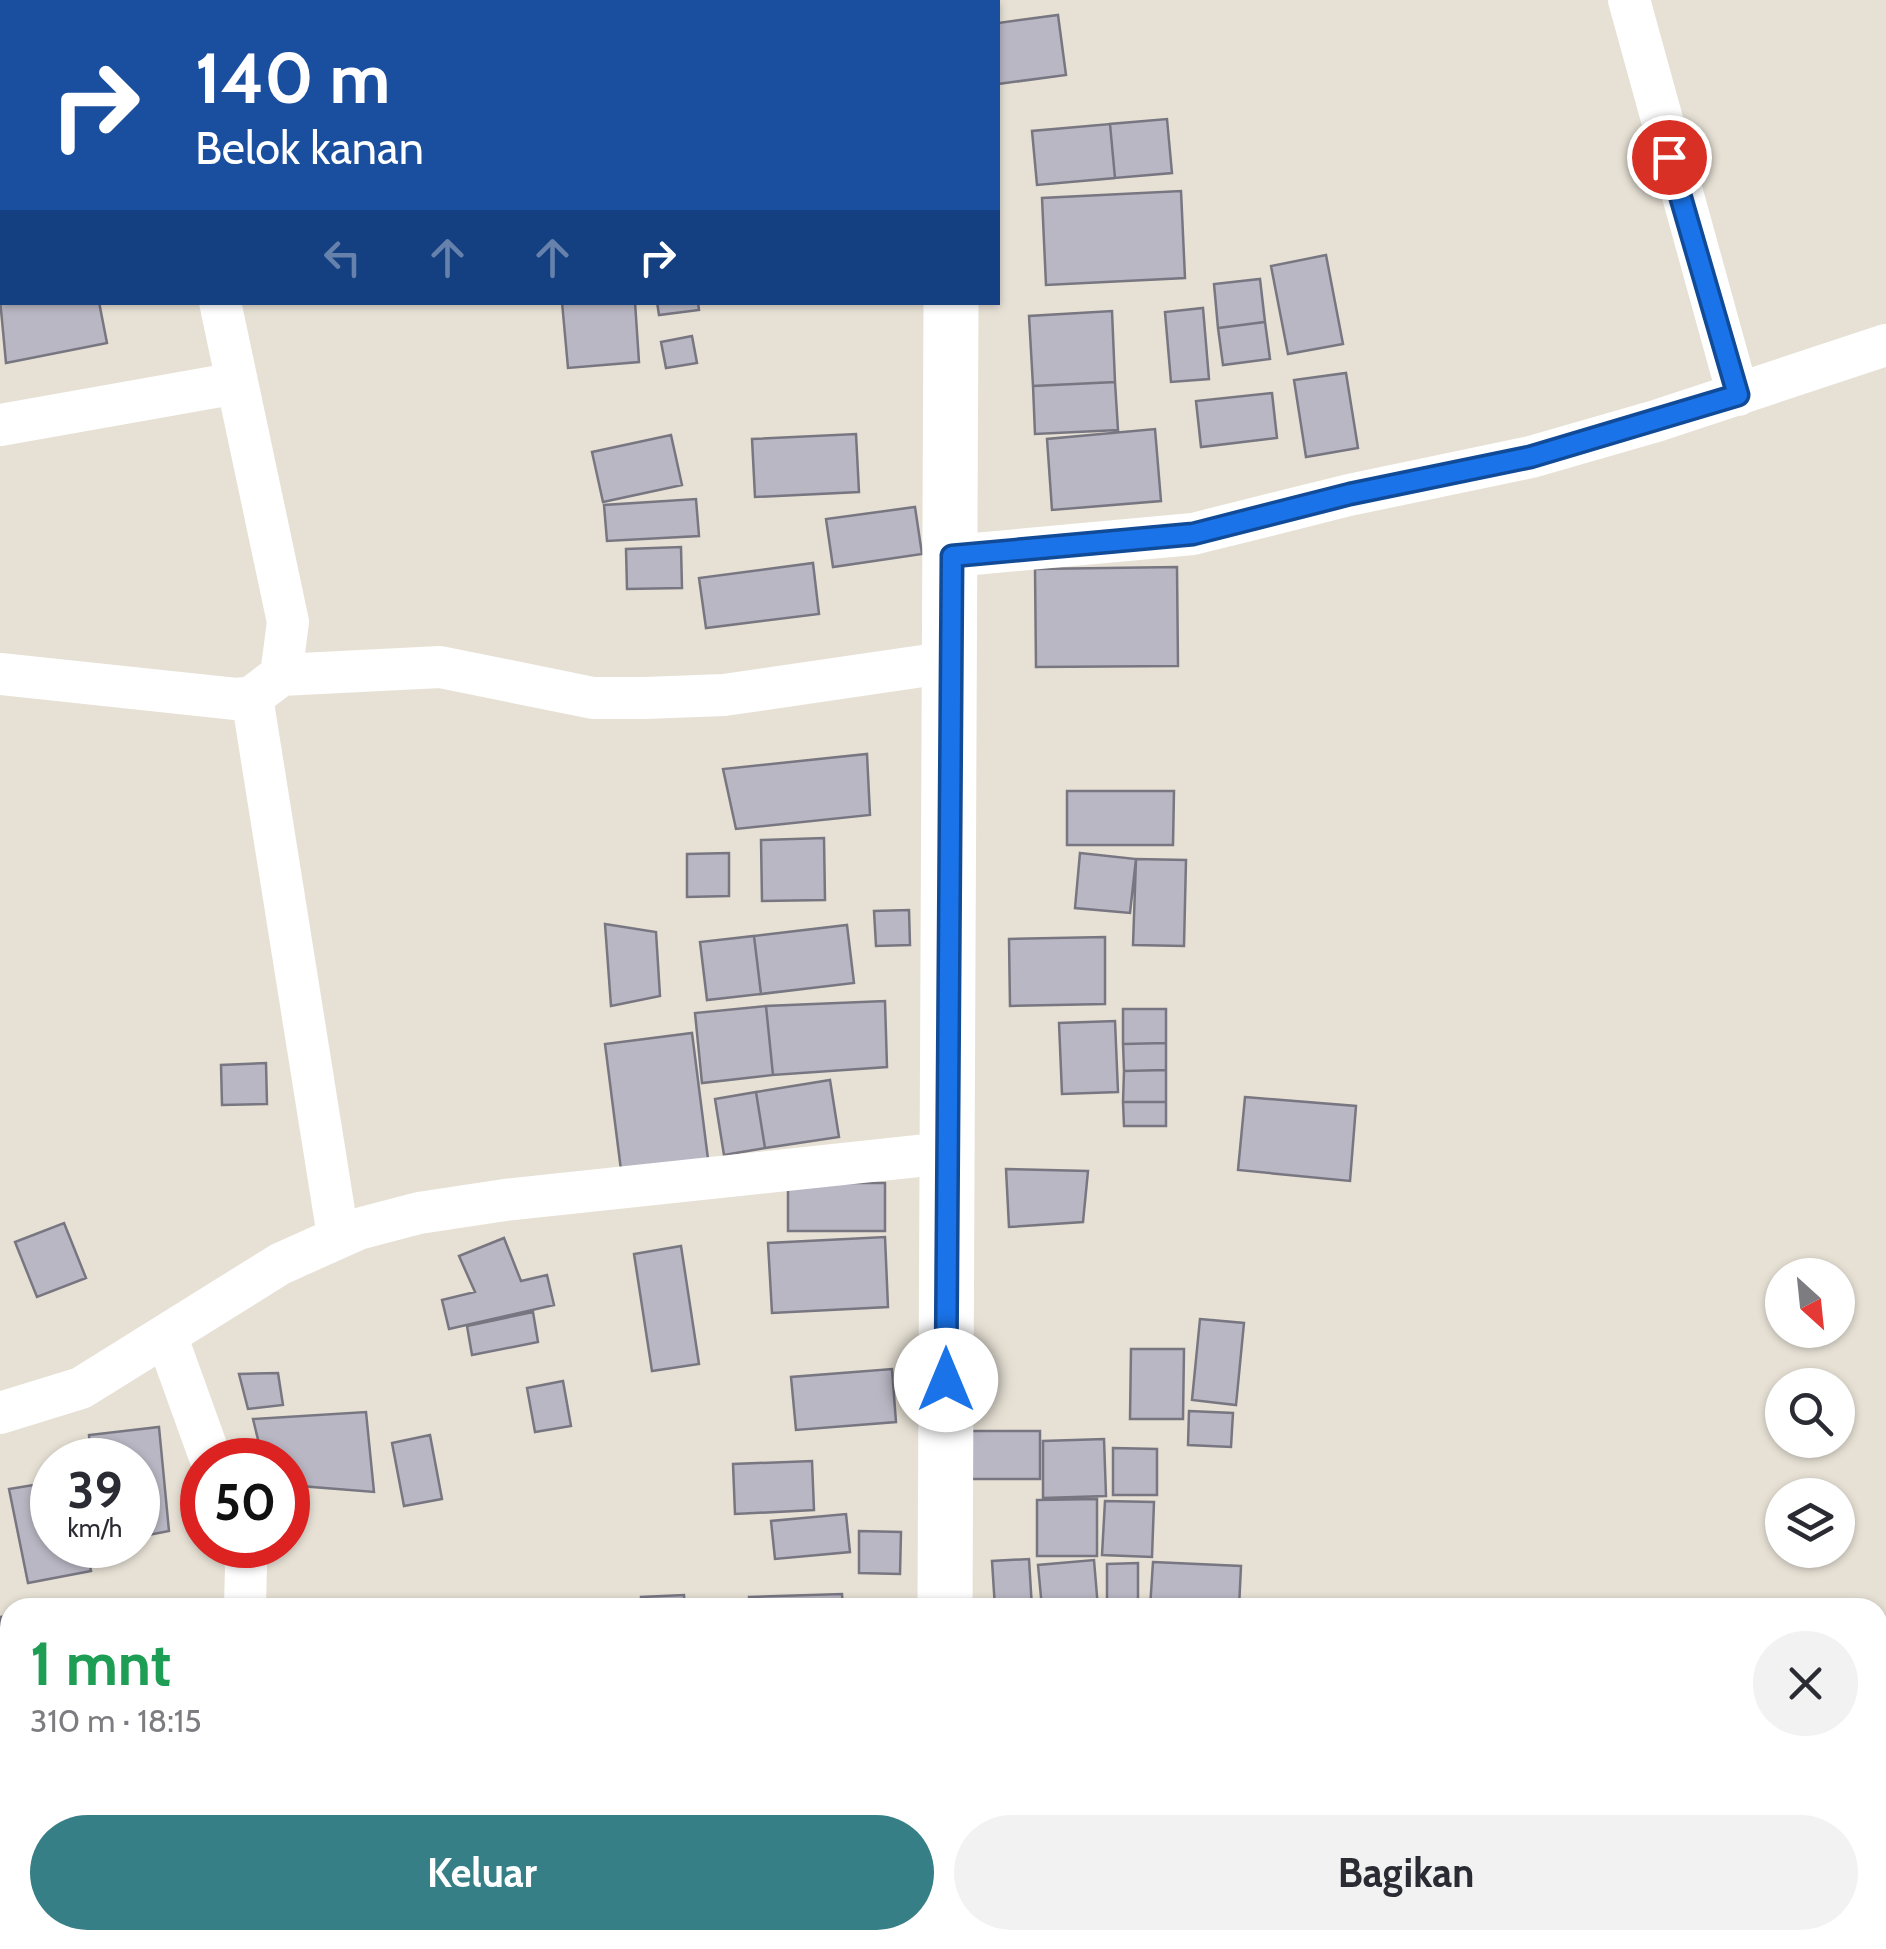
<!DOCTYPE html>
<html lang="id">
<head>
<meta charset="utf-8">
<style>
	:root { --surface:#fff; --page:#f2f2f3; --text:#2b2b33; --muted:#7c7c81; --accent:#377f87 }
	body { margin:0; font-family:Cabin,sans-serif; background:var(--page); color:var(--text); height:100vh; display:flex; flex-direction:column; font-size:38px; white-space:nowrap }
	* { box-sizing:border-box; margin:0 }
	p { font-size:32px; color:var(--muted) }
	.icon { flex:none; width:55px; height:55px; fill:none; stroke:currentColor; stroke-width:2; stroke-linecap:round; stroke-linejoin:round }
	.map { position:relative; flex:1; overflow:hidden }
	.sheet { position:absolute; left:0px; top:1598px; width:1888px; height:352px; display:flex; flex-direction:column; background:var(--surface); border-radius:30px 30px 0 0; box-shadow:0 2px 8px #0004 }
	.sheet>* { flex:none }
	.banner { position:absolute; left:0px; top:0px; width:1000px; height:305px; box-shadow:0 2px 8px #0004; background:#1a4fa0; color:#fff; overflow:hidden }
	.needle { width:65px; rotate:153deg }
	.buttons { position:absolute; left:1765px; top:1258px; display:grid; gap:20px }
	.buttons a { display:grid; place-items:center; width:90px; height:90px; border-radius:50%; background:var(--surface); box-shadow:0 2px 8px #0004; font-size:50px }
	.speed { position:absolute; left:30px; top:1438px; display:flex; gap:20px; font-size:50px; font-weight:700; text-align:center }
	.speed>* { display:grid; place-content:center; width:130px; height:130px; border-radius:50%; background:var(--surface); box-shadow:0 2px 8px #0004; line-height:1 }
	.speed small { font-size:25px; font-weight:400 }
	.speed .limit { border:15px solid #d22; background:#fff; color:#111 }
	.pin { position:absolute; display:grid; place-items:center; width:85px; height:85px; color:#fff; margin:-42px; border:5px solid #fff; border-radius:50%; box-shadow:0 2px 10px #0007 }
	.me { position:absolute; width:110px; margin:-55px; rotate:0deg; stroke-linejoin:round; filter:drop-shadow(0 0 8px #0008) }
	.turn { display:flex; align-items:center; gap:35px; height:210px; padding:0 30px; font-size:45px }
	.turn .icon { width:130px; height:130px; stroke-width:2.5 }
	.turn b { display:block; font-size:70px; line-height:85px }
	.lanes { display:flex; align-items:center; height:95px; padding:0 30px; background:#0003; justify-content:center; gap:50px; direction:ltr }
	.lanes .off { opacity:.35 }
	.round { display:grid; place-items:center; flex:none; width:105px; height:105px; border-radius:52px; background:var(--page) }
	.headline { display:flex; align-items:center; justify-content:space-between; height:170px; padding:0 30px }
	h1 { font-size:60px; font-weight:800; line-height:75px; color:#1e9e55 }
	.action { display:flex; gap:20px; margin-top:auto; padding:20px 30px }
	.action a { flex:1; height:115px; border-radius:60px; background:var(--accent); color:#fff; font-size:40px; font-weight:800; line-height:115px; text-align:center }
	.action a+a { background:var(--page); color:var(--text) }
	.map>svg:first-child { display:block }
	.building { fill:#b9b7c3; stroke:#787681; stroke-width:2.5 }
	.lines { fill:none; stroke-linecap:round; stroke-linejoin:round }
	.minor { stroke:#fff; stroke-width:42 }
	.secondary { stroke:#fff; stroke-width:55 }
	.route-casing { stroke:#114b97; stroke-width:25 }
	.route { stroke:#1a73e8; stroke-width:18 }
</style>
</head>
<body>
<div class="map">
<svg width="1886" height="1949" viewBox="0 0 1886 1949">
	<rect width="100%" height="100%" fill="#e7e1d5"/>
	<!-- building -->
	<path class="building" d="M359 0H434L435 2H360Z
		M1058 15 1066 75 998 84V23Z
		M1167 119 1172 173 1115 178 1110 124Z
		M1110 124 1115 178 1037 185 1032 131Z
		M1181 191 1185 278 1046 285 1042 198Z
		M1326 255 1343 344 1288 354 1271 266Z
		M1260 279 1265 322 1218 328 1214 284Z
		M0 299 99 302 107 343 6 363Z
		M562 302H635L639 362 568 368Z
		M657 302H698L699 310 659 315Z
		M1203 308 1209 379 1171 382 1165 312Z
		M1112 311 1115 382 1033 386 1029 316Z
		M1265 322 1270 359 1223 365 1218 328Z
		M692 336 697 363 666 368 661 342Z
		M1346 373 1358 448 1306 457 1294 380Z
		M1115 382 1118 430 1035 434 1033 386Z
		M1272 393 1277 438 1201 447 1196 401Z
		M1155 429 1161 501 1052 510 1047 439Z
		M856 434 859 492 755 497 752 439Z
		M671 435 682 485 603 502 592 452Z
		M696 499 699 536 607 541 604 505Z
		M915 507 922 554 833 567 826 519Z
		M681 547 682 588 627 589 626 549Z
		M813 563 819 614 706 628 699 578Z
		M1177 567 1178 666 1036 667 1035 569Z
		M867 754 870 815 736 829 723 769Z
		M1067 791H1174L1173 845H1067Z
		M824 838 825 900 762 901 761 840Z
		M729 853V896L687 897V854Z
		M1080 853 1136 859 1130 913 1075 908Z
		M1136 859 1186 860 1184 946 1133 945Z
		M909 910 910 945 876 946 874 911Z
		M605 924 656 932 660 996 611 1006Z
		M847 925 854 983 761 994 754 936Z
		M754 936 761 994 707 1000 700 942Z
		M1105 937V1004L1010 1006 1009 939Z
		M885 1001 887 1067 773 1075 766 1006Z
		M766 1006 773 1075 702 1083 695 1013Z
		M1123 1009H1166V1043L1123 1044Z
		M1115 1021 1118 1092 1062 1094 1059 1023Z
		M692 1033 708 1159 621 1170 605 1044Z
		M1166 1043V1070L1124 1071 1123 1044Z
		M266 1063 267 1104 222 1105 221 1065Z
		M1166 1070V1102H1123L1124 1071Z
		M830 1080 839 1137 765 1148 756 1092Z
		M756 1092 765 1148 724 1155 715 1099Z
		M1245 1097 1356 1106 1350 1181 1238 1170Z
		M1123 1102H1166V1126H1124Z
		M1006 1169 1088 1171 1083 1222 1009 1227Z
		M788 1183H885V1231H788Z
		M64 1223 86 1278 37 1297 15 1242Z
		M885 1237 888 1307 772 1313 768 1243Z
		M504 1238 521 1281 547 1275 554 1305 449 1329 442 1300 475 1292 459 1256Z
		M681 1246 699 1364 652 1371 634 1254Z
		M533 1312 538 1342 472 1355 467 1326Z
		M1200 1319 1244 1323 1236 1405 1192 1400Z
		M1131 1349H1184L1183 1419H1130Z
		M892 1369 896 1422 796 1430 791 1377Z
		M278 1373 283 1405 248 1409 239 1374Z
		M563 1381 571 1426 535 1432 527 1388Z
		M1189 1411 1233 1413 1231 1447 1188 1445Z
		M366 1412 374 1492 288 1485V1460H263L253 1419Z
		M159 1427 169 1531 138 1537V1460H91L89 1435Z
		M963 1431H1040V1479H962Z
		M430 1435 442 1499 404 1506 392 1443Z
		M1104 1439 1106 1496 1043 1498V1441Z
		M1113 1448 1157 1449V1495H1113Z
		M812 1461 814 1510 735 1514 733 1464Z
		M52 1482V1545H86L91 1571 28 1583 9 1489Z
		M1097 1499V1556H1037V1500Z
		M1105 1501 1154 1502 1152 1557 1102 1555Z
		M846 1514 850 1552 775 1559 771 1521Z
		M859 1531 901 1532 900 1574 859 1573Z
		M1029 1559 1032 1608H995L992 1561Z
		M1094 1560 1098 1608H1042L1038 1565Z
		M1153 1562 1241 1566 1239 1608H1150Z
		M1138 1563V1608H1107V1564Z
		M842 1594 843 1608H749V1597Z
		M684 1595 685 1608H641V1597Z
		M10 1616V1659L0 1660V1617Z
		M701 1940H815L816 1949H702Z"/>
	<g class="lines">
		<!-- minor -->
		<path class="minor" d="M162 0V2
			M1629 0 1738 395
			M0 425 237 383
			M952 556 1193 534 1349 495 1531 457 1656 421 1886 345
			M0 674 236 699 252 697 281 675 288 622 220 302
			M281 675 440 667 593 698H645L724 695 950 662
			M252 697 338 1236
			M166 1335 211 1460
			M0 1413 81 1388 280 1264 358 1229 419 1213 505 1200 946 1153
			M241 1545 246 1565 245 1608
			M191 1940V1949"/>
		<!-- secondary -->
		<path class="secondary" d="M951 0V2
			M945 1608 951 302
			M944 1949V1940"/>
	</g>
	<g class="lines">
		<!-- route casing -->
		<g class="route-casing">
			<path id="route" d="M946 1380 952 556 1193 534 1350 494 1530 457 1738 395 1669 157"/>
		</g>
		<!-- route -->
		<use href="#route" class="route"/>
	</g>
</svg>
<div class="buttons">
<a><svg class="needle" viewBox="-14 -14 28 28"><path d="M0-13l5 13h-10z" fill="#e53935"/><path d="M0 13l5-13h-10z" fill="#7c7c81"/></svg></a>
<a><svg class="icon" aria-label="search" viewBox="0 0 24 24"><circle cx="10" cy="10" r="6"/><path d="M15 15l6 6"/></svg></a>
<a><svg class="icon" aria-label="layers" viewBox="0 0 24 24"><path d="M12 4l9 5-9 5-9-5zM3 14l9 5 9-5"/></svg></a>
</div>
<div class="speed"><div>39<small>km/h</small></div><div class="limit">50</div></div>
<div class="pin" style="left:1669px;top:157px;background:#d93025"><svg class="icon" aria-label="arrive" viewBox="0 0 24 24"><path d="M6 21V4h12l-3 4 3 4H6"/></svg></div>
<svg class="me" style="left:946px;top:1380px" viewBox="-20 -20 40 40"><circle r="19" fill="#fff"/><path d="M0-13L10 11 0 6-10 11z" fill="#1a73e8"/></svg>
<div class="banner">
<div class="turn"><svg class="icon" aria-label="right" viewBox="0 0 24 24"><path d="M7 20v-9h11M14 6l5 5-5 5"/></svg><div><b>140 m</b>Belok kanan</div></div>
<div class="lanes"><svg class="icon off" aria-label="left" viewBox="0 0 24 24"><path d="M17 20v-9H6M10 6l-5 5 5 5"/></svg><svg class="icon off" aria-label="ahead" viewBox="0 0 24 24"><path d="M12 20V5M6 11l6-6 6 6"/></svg><svg class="icon off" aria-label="ahead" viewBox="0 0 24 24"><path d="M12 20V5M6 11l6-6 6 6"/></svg><svg class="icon" aria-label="right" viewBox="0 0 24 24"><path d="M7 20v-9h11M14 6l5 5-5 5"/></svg></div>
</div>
<section class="sheet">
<div class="headline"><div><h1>1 mnt</h1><p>310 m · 18:15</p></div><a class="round"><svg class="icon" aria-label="close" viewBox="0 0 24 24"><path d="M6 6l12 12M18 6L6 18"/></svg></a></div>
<div class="action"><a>Keluar</a><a>Bagikan</a></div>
</section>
</div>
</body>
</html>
